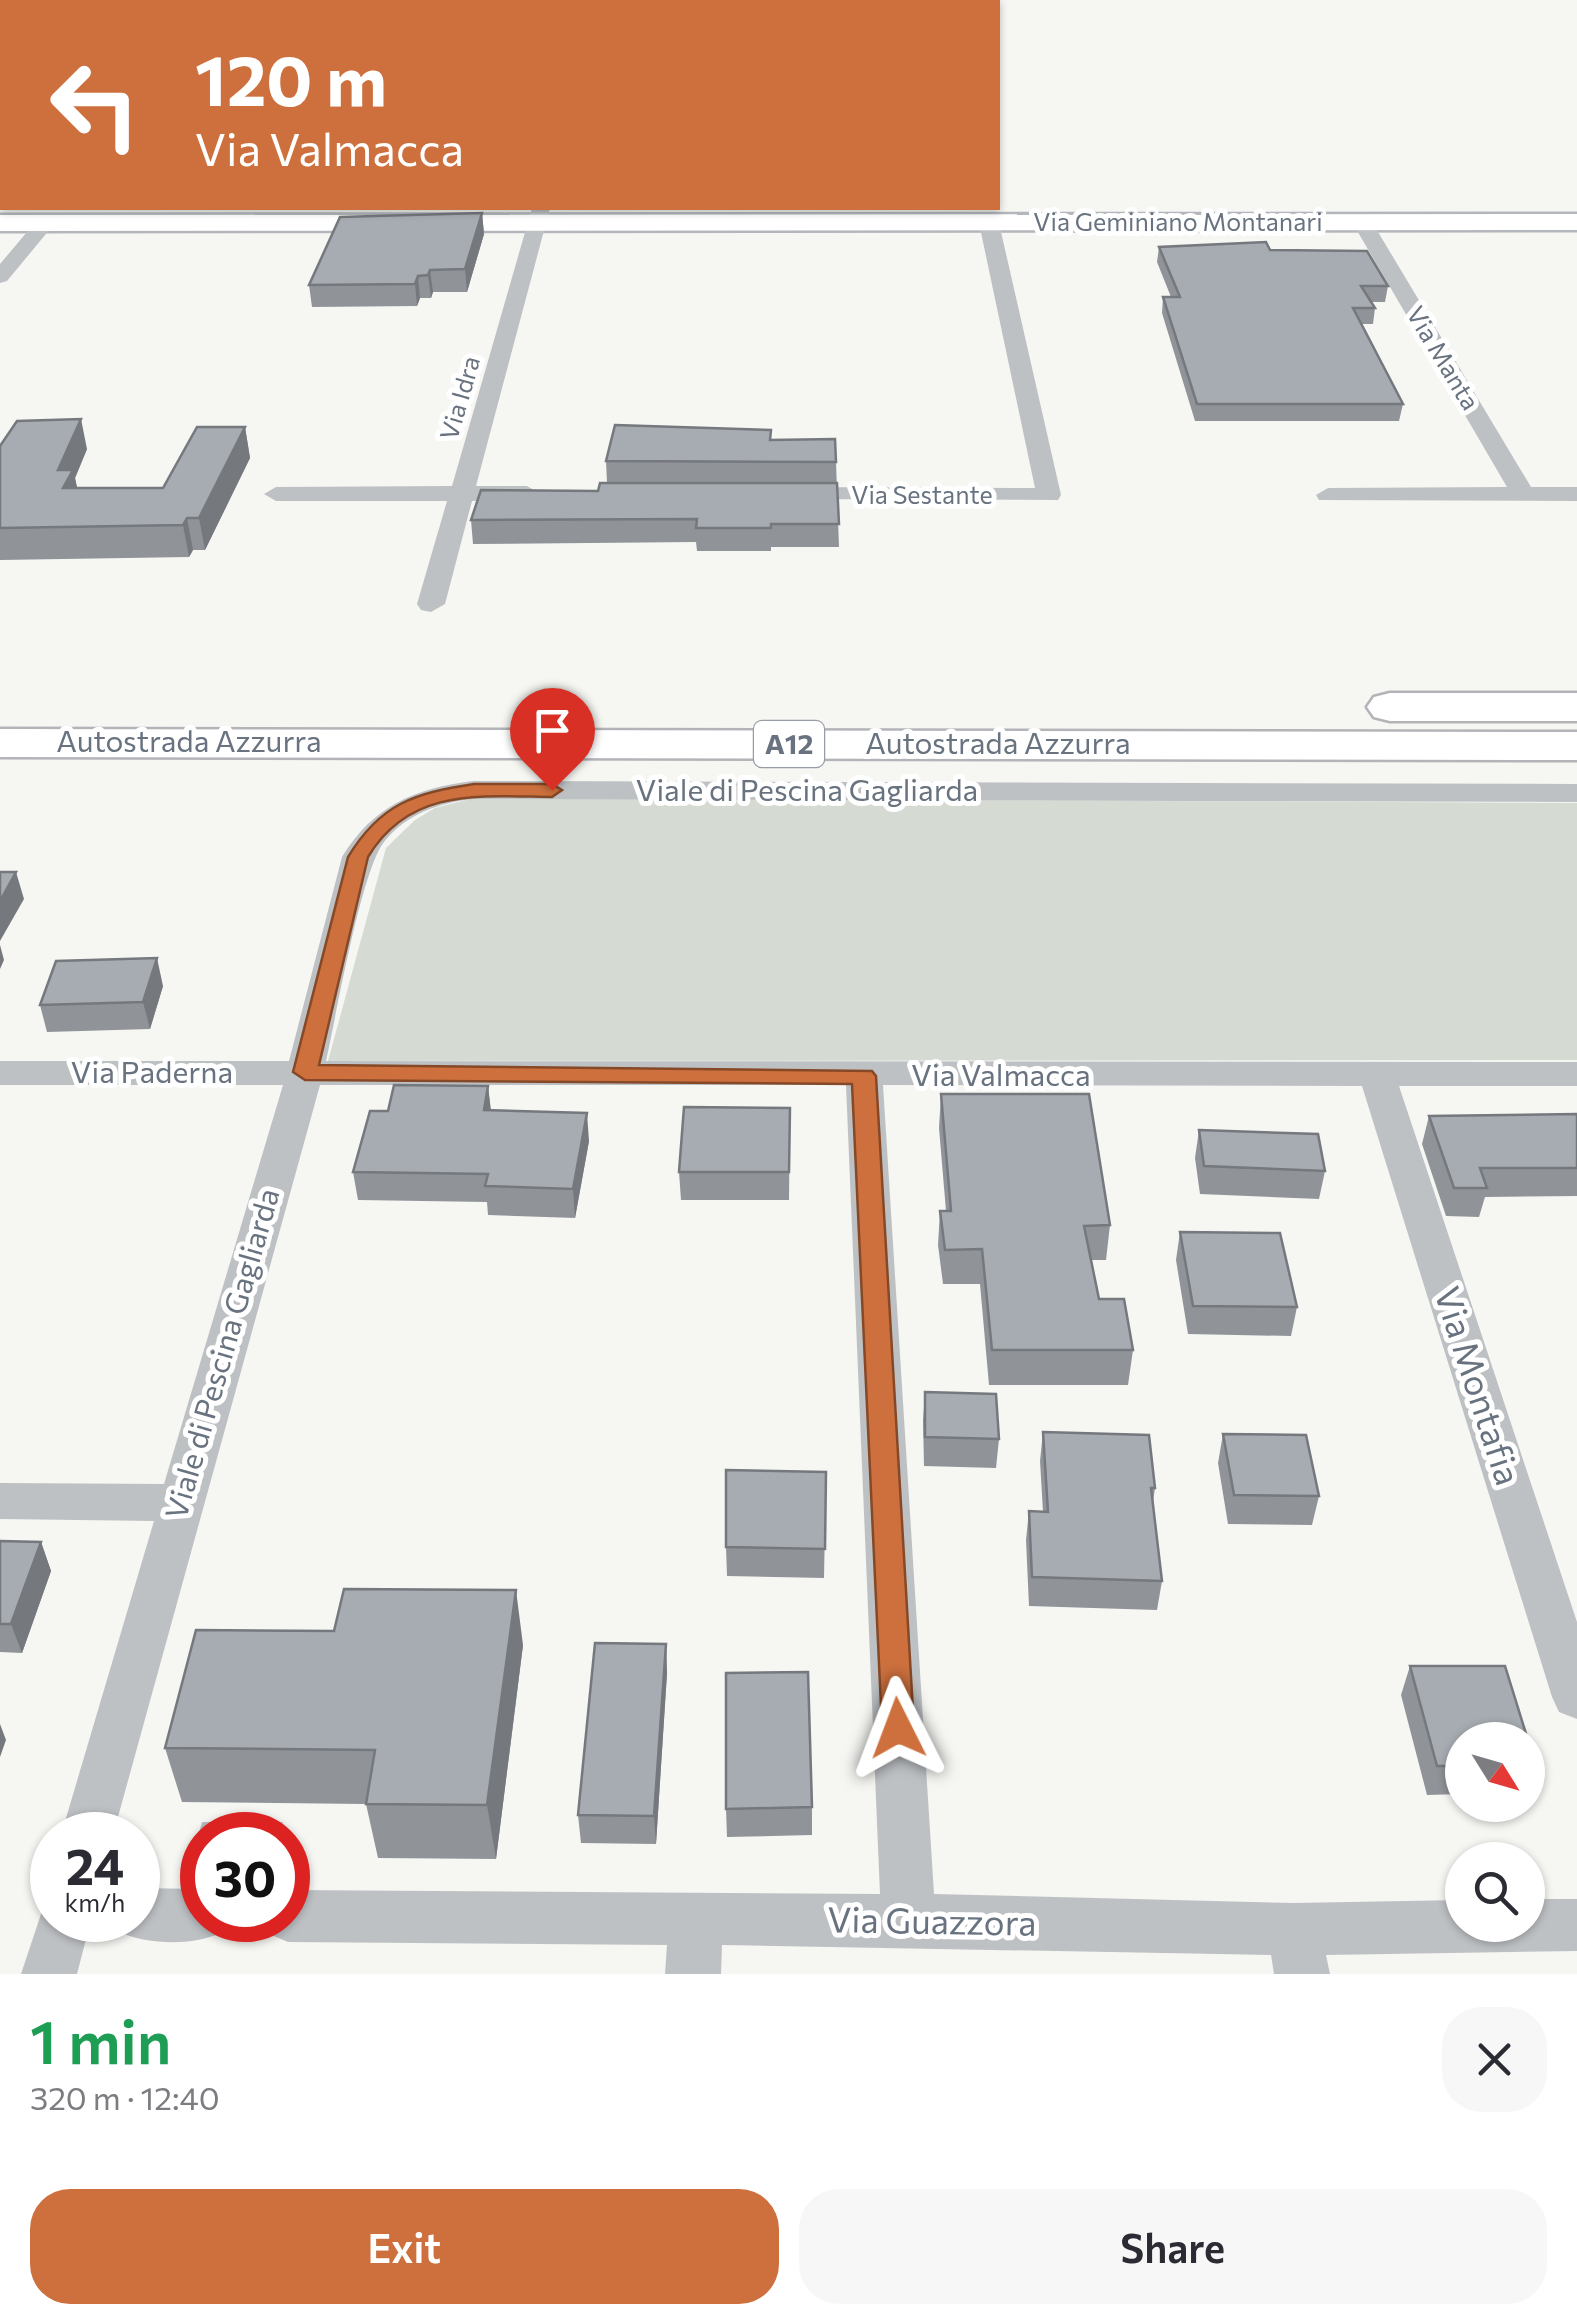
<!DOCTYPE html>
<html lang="en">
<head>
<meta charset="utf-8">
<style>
	:root { --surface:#fff; --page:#f7f7f7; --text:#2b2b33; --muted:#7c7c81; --accent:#cd703d }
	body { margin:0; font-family:Commissioner,sans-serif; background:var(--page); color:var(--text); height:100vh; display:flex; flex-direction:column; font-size:38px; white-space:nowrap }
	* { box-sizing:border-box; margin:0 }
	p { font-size:32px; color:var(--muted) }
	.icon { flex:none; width:55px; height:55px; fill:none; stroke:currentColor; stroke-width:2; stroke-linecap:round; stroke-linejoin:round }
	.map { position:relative; height:1974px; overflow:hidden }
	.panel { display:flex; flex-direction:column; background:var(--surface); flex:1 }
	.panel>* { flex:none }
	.hud { position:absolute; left:0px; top:0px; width:1000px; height:210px; box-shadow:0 2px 8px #0004; background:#cd703d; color:#fff; overflow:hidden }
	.needle { width:65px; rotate:127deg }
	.controls { position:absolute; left:1445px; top:1722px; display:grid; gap:20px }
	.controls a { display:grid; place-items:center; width:100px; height:100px; border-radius:50%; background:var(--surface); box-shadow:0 2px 8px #0004; font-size:50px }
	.speed { position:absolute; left:30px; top:1812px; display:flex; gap:20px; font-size:50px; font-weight:700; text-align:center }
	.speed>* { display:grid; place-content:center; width:130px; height:130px; border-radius:50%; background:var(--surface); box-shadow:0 2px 8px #0004; line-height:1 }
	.speed small { font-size:25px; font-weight:400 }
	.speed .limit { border:15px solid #d22; background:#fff; color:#111 }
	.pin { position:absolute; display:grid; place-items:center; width:85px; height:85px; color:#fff; margin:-102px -42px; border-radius:50% 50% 50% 0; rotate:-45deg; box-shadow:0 0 10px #0007 }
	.pin .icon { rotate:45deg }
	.me { position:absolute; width:110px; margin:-55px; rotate:357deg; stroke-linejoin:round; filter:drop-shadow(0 0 8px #0008) }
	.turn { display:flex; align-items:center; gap:35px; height:210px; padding:0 30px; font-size:45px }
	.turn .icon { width:130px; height:130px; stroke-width:2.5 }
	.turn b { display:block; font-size:70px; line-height:85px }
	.round { display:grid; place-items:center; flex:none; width:105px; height:105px; border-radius:40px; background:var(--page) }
	.headline { display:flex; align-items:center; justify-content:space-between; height:170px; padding:0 30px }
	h1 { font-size:60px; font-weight:600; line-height:75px; color:#1e9e55 }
	.action { display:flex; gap:20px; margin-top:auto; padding:20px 30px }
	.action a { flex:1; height:115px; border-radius:40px; background:var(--accent); color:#fff; font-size:40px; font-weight:600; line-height:115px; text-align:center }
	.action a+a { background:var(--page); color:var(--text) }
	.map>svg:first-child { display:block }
	.green { fill:#d5dad3 }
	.water { fill:#b8c0c5 }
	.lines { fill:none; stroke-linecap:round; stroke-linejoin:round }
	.secondary-casing { stroke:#b3b6bb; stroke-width:5 }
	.highway-casing { stroke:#b2b4b8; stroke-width:5 }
	.street { fill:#bec1c4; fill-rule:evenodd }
	.secondary { fill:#fff; fill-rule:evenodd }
	.highway { fill:#fff; fill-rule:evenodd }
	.wall { fill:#909499 }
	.shaded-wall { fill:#75787d }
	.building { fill:#a7acb2; stroke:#75787d; stroke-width:2.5 }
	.route { fill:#cd703d; stroke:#854928; stroke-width:2.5 }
	.labels { text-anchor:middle; stroke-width:10; stroke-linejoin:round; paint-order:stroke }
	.far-street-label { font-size:25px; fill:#697380; stroke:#fff }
	.shield { fill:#fff; stroke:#969da6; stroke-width:2.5 }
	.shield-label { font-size:28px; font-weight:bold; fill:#697380 }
	.street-label { font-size:30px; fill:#697380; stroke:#fff }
	.near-street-label { font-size:35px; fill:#697380; stroke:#fff }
</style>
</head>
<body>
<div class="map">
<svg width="1577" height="1974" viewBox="0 0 1577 1974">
	<rect width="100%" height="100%" fill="#f6f6f3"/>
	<!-- green -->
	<path class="green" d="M474 798 1577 803V1060L328 1061 386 848 415 820 435 808Z"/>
	<!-- water -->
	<path class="water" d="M202 1822H283L279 1835H202V1863H191Z"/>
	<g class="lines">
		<!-- secondary casing -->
		<g class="secondary-casing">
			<path id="secondary" d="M1577 214V230L0 231V215Z"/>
		</g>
		<!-- highway casing -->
		<g class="highway-casing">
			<path id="highway" d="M1390 693H1577V721H1390L1374 717 1367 707 1374 697Z
				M0 729 1577 732V760L0 757Z"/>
		</g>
		<!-- street -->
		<path class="street" d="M532 208H550L476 486H527L539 493 527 500 472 501 445 604 431 612 421 610 417 604 447 501H276L264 494 276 487 452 486Z
			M1362 216 1372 222 1531 487H1577V501L1319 500 1316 495 1328 488 1507 487 1352 222Z
			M45 217 55 223 7 281 0 283V264L38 219Z
			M989 217 999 223 1061 495 1058 500 780 499 777 494 780 489 789 487 1035 488 979 223Z
			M473 781 1577 784V802L473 799C439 803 406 814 384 842 361 871 336 1017 326 1061L1577 1062V1086H1399L1577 1622V1719L1559 1712 1552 1697 1362 1086 883 1085 934 1894 1294 1903 1462 1900V1925H1528V1899H1577V1951L1326 1955 1330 1974H1274L1271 1955 722 1945 721 1974H665L667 1945 288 1942 269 1934 263 1920H288V1890L880 1894 846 1085H320L113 1835H61L154 1521 0 1519V1483L164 1484 283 1085H0V1061H289L342 857C373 806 415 788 473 781Z
			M138 1888 202 1889V1920H227L221 1933C191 1946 149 1945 119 1932L113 1920H138Z
			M52 1898V1920H91L77 1974H21L45 1902Z"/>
		<!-- secondary -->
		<use href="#secondary" class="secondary"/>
		<!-- highway -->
		<use href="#highway" class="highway"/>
	</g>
	<!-- wall -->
	<path class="wall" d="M482 213 484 234 467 292H433L431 298H420L417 306 312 307 309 285Z
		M1159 247 1270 250 1388 286 1385 302H1371L1375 308 1373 324H1361L1403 404 1399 421H1195L1162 313 1163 297H1171L1157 262Z
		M245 427 250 458 205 550H193L189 557 0 560V446L87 449 75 478 77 488H163Z
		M771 440 836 462 839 547H771V551H697L696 542 473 544 471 520 598 491 607 483 606 461Z
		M163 986 150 1029 47 1032 40 1005Z
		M488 1086 491 1110 589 1141 575 1218 488 1215 487 1202 358 1200 353 1172 388 1111Z
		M941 1094 1110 1225 1106 1260H1091L1099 1299 1133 1350 1128 1385H989L980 1284H943L938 1245 940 1211H946L939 1128Z
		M790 1108 789 1200H681L679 1172Z
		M1577 1114V1196L1485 1197 1479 1217 1446 1216 1422 1144 1429 1116Z
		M1199 1130 1325 1171 1319 1199 1200 1194 1195 1158Z
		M1180 1232 1297 1307 1291 1336 1188 1334 1176 1260Z
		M925 1392 999 1439 996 1468 924 1466 923 1421Z
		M1043 1432 1155 1488 1153 1502 1162 1581 1157 1610 1029 1606 1026 1540 1029 1511 1043 1512 1040 1461Z
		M1223 1434 1319 1496 1312 1525 1228 1524 1218 1463Z
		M826 1472 824 1578 727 1576 726 1547Z
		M0 1541 41 1542 51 1571 22 1653 0 1652Z
		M666 1644 667 1673 656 1844 581 1843 578 1815Z
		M523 1645 496 1859 378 1858 366 1804 182 1802 165 1748Z
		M1410 1666H1505L1536 1766 1528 1788V1740H1462V1794L1427 1795 1401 1695Z
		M812 1807V1835L727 1837 726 1809Z"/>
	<!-- shaded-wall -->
	<path class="shaded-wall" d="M482 213 484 234 467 292 465 269Z
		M430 270 433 292 431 298 428 275Z
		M418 276 420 298 417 306 415 284Z
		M81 419 87 449 75 478 80 501 70 519 58 470Z
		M245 427 250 458 205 550 199 518Z
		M187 518 193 550 189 557 183 525Z
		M16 872 24 899 0 941V901Z
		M0 945 4 960 0 969Z
		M157 958 163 986 150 1029 143 1002Z
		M488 1086 491 1114 484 1110Z
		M587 1113 589 1141 575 1218 573 1189Z
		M41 1542 51 1571 22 1653 11 1624Z
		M516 1590 523 1645 496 1859 487 1805Z
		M666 1644 667 1673 656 1844 654 1816Z
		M0 1724 6 1740 0 1757Z"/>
	<!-- building -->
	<path class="building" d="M482 213 465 269 430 270 428 275 418 276 415 284 309 285 340 217Z
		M1266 242 1270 250 1367 251 1388 286H1361L1375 308H1353L1403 404H1197L1163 297H1180L1159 247Z
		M81 419 58 470H73L63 488H163L197 427H245L199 518H187L183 525 0 528V446L17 421Z
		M615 425 771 430 770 440 835 439 836 462 606 461Z
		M600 483H837L839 524H771V528H696L697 519 471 520 481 490 598 491Z
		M0 872H16L0 901Z
		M157 958 143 1002 40 1005 56 961Z
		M394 1085 488 1086 484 1110 587 1113 573 1189 485 1186 488 1174 353 1172 370 1111H388Z
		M941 1094H1089L1110 1225 1084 1226 1099 1299H1124L1133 1350H992L982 1249 945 1250 940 1211H951Z
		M684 1107 790 1108 789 1172H679Z
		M1577 1114V1168H1480L1487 1188H1454L1429 1116Z
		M1199 1130 1318 1134 1325 1171 1204 1166Z
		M1180 1232 1280 1233 1297 1307 1193 1306Z
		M925 1392 996 1394 999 1439 925 1437Z
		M1043 1432 1149 1435 1155 1488H1151L1162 1581 1032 1577 1029 1511 1048 1512Z
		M1223 1434 1306 1435 1319 1496 1234 1495Z
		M726 1470 826 1472 825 1549 726 1547Z
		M0 1541 41 1542 11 1624H0Z
		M344 1589 516 1590 487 1805 366 1804 375 1750 165 1748 196 1630 334 1631Z
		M595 1643 666 1644 654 1816 578 1815Z
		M1410 1666H1505L1536 1766H1528V1740H1462V1766H1437Z
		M808 1672 812 1807 726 1809V1673Z"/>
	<!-- route -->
	<path class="route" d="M474 784H552L562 790 552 797C481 796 410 787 368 857L319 1065 872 1071 876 1076 914 1728 910 1739 898 1743 886 1739 882 1728 852 1084 305 1080 293 1072 348 857C380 804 414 793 474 784Z"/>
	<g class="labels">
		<!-- far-street labels -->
		<g class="far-street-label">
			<text x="1178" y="231">Via Geminiano Montanari</text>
			<text transform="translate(1443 358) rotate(59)" y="9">Via Manta</text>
			<text transform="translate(460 398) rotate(-74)" y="9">Via Idra</text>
			<text x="922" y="504">Via Sestante</text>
		</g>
		<!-- shield labels -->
		<rect class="shield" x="754" y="721" width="70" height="46" rx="8"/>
		<g class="shield-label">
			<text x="789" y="754">A12</text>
		</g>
		<!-- street labels -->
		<g class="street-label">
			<text x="189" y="752">Autostrada Azzurra</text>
			<text x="998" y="754">Autostrada Azzurra</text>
			<text x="807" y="801">Viale di Pescina Gagliarda</text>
			<text x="152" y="1083">Via Paderna</text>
			<text x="1001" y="1086">Via Valmacca</text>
			<text transform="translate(223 1354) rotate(-74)" y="10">Viale di Pescina Gagliarda</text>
		</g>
		<!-- near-street labels -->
		<g class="near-street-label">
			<text transform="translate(1477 1386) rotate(72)" y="12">Via Montafia</text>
			<text transform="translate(932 1922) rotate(1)" y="12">Via Guazzora</text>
		</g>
	</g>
</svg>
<div class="controls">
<a><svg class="needle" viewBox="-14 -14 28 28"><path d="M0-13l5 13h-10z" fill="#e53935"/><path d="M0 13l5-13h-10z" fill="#7c7c81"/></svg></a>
<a><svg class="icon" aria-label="search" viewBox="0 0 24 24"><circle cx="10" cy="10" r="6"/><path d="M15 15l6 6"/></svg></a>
</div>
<div class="speed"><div>24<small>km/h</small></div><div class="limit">30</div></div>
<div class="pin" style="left:552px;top:790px;background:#d93025"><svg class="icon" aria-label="arrive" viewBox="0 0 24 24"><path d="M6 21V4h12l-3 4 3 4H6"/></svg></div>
<svg class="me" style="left:898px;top:1728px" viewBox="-20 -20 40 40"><path d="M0-17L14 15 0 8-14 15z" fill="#cd703d" stroke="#fff" stroke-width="4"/></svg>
<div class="hud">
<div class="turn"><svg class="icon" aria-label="left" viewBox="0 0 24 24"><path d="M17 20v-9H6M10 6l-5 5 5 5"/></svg><div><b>120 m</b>Via Valmacca</div></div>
</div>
</div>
<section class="panel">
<div class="headline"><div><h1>1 min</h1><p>320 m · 12:40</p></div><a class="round"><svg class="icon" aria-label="close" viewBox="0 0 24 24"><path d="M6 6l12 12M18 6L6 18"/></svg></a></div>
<div class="action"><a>Exit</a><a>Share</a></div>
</section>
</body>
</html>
